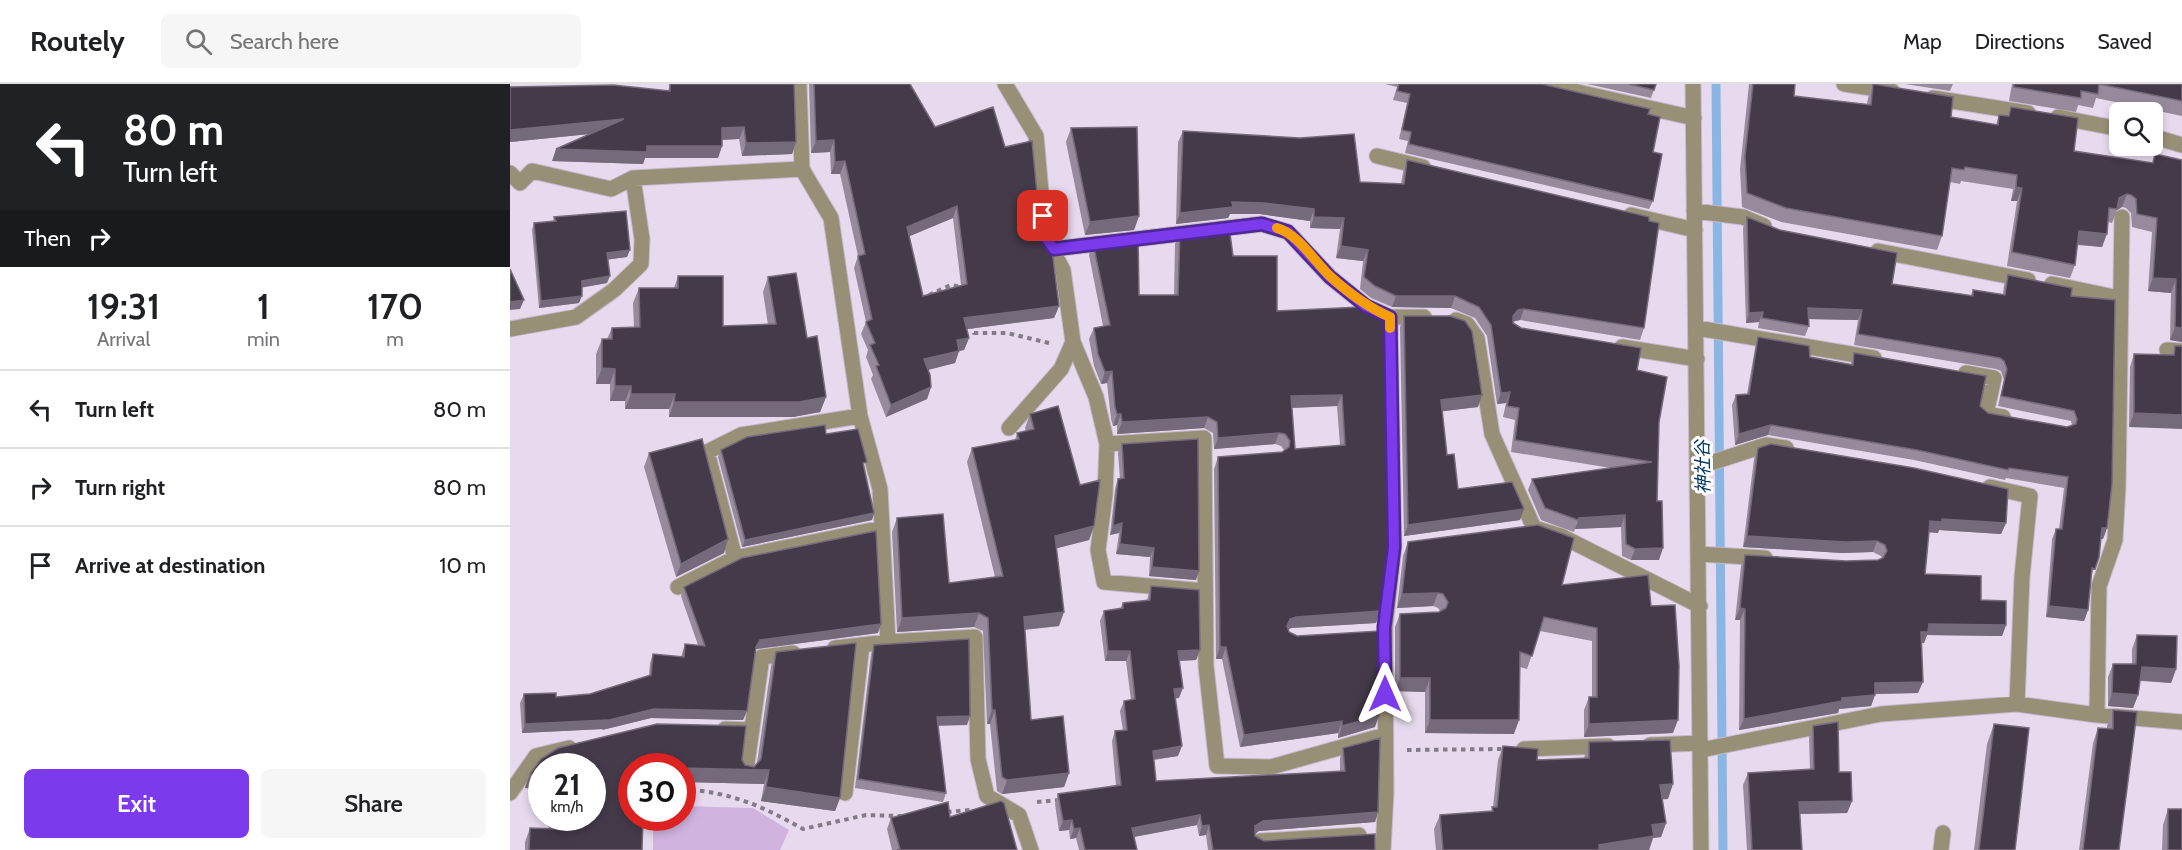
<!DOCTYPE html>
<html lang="en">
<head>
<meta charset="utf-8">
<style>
	:root { --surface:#fff; --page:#f6f6f6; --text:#202124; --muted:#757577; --line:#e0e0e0; --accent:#7c3aed }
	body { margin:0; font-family:Cabin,"Noto Sans JP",sans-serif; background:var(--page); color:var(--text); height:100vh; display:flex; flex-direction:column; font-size:22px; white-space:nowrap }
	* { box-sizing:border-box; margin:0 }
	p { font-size:20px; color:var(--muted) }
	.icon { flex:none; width:33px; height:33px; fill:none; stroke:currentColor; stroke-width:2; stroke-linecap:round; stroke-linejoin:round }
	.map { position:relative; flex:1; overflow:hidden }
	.side { display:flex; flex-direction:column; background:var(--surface); width:510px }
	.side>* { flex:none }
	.guide { background:#202124; color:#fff; overflow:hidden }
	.fabs { position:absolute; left:1599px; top:18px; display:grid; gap:12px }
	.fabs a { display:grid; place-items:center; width:54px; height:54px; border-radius:9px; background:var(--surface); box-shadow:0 3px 9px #0003; font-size:30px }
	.speed { position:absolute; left:18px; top:669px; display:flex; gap:12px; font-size:30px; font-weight:700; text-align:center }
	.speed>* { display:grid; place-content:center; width:78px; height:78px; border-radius:50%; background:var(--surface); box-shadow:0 3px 9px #0003; line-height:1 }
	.speed small { font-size:15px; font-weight:400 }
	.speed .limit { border:9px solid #d22; background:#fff; color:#111 }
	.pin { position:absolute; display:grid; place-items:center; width:51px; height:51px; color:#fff; margin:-26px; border-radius:12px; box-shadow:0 3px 9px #0006 }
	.me { position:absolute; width:66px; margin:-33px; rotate:0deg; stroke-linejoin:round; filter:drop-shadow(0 0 4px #0008) }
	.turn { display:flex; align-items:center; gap:21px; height:126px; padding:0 24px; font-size:27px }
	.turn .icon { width:78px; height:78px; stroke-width:2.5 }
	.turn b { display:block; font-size:42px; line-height:51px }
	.then { display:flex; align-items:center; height:57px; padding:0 24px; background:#0003; gap:12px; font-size:22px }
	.eta { display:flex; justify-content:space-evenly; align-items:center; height:102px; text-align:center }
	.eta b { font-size:36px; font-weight:600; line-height:42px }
	.button { display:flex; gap:12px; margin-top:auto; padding:12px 24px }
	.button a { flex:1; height:69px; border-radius:9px; background:var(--accent); color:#fff; font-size:24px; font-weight:600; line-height:69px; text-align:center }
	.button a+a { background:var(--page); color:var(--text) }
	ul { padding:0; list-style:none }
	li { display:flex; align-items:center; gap:18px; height:78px; padding:0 24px; border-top:2px solid var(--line) }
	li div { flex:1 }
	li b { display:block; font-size:22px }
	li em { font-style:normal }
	header { display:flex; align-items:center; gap:36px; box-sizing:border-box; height:84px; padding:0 30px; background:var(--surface); border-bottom:2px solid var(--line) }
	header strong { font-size:28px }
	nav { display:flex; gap:33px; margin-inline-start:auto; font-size:21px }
	.search { width:420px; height:54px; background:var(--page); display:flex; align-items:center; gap:15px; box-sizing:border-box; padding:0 21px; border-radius:9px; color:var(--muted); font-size:22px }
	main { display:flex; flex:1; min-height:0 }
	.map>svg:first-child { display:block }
	.green { fill:#d0b3df }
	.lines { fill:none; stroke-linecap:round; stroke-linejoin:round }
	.stream { stroke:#8bb6e4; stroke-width:9 }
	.minor-casing { stroke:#c4b9cb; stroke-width:17 }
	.path { stroke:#837b88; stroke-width:4; stroke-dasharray:4.5 4.5; stroke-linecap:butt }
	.minor { stroke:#988f77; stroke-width:15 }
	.wall { fill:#968a9c; fill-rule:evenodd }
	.shaded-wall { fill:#756a7b }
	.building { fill:#443a4a; stroke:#756a7b; stroke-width:1.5; fill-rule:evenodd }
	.route-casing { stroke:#51269a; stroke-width:15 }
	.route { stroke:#7c3aed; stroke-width:10 }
	.slow { stroke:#f59e0b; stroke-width:10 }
	.labels { text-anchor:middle; stroke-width:6; stroke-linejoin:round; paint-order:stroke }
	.water-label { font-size:18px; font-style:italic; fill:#093963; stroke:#fff }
</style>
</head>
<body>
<header>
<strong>Routely</strong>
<div class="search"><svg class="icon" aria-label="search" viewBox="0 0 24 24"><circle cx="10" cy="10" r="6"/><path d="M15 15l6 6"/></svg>Search here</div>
<nav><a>Map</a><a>Directions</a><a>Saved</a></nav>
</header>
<main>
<section class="side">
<div class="guide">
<div class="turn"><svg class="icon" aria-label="left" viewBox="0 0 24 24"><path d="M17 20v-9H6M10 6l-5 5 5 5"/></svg><div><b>80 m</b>Turn left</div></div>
<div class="then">Then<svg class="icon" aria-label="right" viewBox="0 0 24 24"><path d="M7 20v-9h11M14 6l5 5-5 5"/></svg></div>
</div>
<div class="eta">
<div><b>19:31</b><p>Arrival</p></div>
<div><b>1</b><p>min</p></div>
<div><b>170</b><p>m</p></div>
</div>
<ul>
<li><svg class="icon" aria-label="left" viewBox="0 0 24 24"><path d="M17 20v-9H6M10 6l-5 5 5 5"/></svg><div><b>Turn left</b></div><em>80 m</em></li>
<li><svg class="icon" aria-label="right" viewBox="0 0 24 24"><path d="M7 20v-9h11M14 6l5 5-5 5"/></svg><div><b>Turn right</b></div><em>80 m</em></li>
<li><svg class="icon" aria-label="arrive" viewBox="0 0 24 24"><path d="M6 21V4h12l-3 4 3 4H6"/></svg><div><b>Arrive at destination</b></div><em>10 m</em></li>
</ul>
<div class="button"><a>Exit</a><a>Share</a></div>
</section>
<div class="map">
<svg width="1672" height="766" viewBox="0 0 1672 766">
	<rect width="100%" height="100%" fill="#e7daee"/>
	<!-- green -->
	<path class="green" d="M173 722 243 724 279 746 270 766H143V734H172Z"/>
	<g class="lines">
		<!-- stream -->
		<path class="stream" d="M1206 0 1213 766"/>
		<!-- minor casing -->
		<g class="minor-casing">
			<path id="minor" d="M289 0 292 85 321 134 350 332 370 405 378 558 465 553 468 675 477 712 509 731 521 766
				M495 0 526 52 535 152 553 186 563 258 586 313 597 360 595 411 588 466 594 498 695 507
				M1032 0 1184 34
				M1183 0 1191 766
				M1334 0 1382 7
				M1423 14 1518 29
				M1548 33 1610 45
				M1642 52 1672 61
				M867 72 913 83
				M0 89 10 99 22 87 101 105 123 94 292 85
				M1184 127 1233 133 1254 142
				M1121 131 1185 146
				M544 165 751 140 778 148 820 193 856 222 880 233H914
				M1368 167 1518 196
				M1542 200 1609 214
				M946 236 957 240 967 254 982 350 1024 444 1051 452 1190 522
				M1187 244 1364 274
				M0 245 66 233 104 206 131 180 132 155 123 94
				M1112 263 1187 275
				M1657 266 1672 267
				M1456 289 1484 294 1476 330 1493 333
				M499 344 551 285 563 258
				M597 360 694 354 696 582 707 682 761 683 875 651
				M1188 383 1256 361 1276 364
				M1480 403 1520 412 1512 493 1507 620
				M1189 470 1255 474
				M225 474 197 368 231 351 350 332
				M168 503 225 474 372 444
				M325 564 378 558
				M1587 631 1589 502 1605 456 1608 403 1612 133
				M215 645 242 646
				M1140 661 1191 659
				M1014 665 1098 662
				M1191 666 1371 630 1507 620 1587 631 1672 638
				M236 687 252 573 283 569
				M0 709 26 672 59 664
				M335 709 352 561
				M750 757 849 751
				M873 766 876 709 875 543 884 463 880 233
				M1431 766 1433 749"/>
		</g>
		<!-- path -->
		<path class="path" d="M419 211 441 201 451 203
			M462 240 464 249H497L539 259
			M897 666 992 665
			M172 705C221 708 252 722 293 745L356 731 391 732
			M527 718 549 716
			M20 720H32
			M437 728 460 726"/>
		<!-- minor -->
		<use href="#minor" class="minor"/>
	</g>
	<!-- wall -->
	<path class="wall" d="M160 0 286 58 282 70 232 72 229 55 212 56V62L208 74H135L133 80 42 77 80 50 0 58 158 7Z
		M299 0H400L425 43 495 63 530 141 549 222 544 234 457 245 459 254 454 266 449 267 445 279 418 286 421 303 417 315 376 333 361 295 363 291 356 273 358 266 351 250 356 238 344 184 348 172 330 90H321L320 68 301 69ZM443 134 451 201 413 212 399 152Z
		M875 0H1032L1138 30 1143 68V117L1139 125 895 69 898 57 889 55 897 19 883 16 887 3Z
		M1077 0H1146L1141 14Z
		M1239 0H1285L1284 12 1357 20 1358 14 1363 0 1441 33 1486 41 1489 31 1497 32 1501 23 1564 67 1642 79 1645 70 1672 76V258L1660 256 1661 209 1638 207 1642 148 1622 143 1621 129 1616 124 1612 123 1607 126 1602 139 1598 138 1592 163 1567 161 1565 181 1560 194 1497 182 1507 117H1501L1503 105 1451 97 1450 100 1440 98 1432 152 1427 166 1271 138 1232 123 1230 85Z
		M1395 0H1443L1440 7Z
		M1502 0H1672V32L1586 14 1583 24 1568 21 1566 28 1499 17Z
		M561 44 629 132 624 146 575 151 556 58Z
		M673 47 850 98 891 100 893 88 897 76 1139 137 1134 244 1130 256 1010 236 1003 238 1011 244 1127 286 1149 338 1147 417 1149 476H1121L1112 472 1111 443 1065 445 1064 448 1031 436 1018 406 1022 395 1101 384 1001 368 1005 336 993 333 996 319 987 320 977 252 965 234 941 224 882 223 861 214 850 205 853 177 826 174 830 145 800 144V137L750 130H720L718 134 666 140 668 58Z
		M44 133 117 173 98 175 97 199 72 203 69 219 29 224 22 146 24 139 43 137Z
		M1237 133 1382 200 1461 211 1463 206 1493 210 1494 201 1498 191 1561 212 1597 444 1593 455H1591L1581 494 1578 526 1574 537 1536 533 1542 455 1546 445H1549L1554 404 1496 394 1495 396 1404 376 1258 351 1225 361 1222 321 1226 311 1237 310 1245 264 1248 253 1300 273 1341 280 1344 269 1470 322 1478 329 1557 343 1562 341 1561 337 1488 322 1494 296 1491 287 1486 285 1344 261 1348 236 1299 235V242L1295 252 1248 244 1249 238 1236 239 1233 144Z
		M670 148 723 172 767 227 849 223 851 216 870 527 866 539 781 544 778 546 779 548 865 643 828 654V649L730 663 712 575H706L704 385 708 373 772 368 774 366 771 362 765 360 704 365 703 349 694 344 607 350V341L603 342 601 335 597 299 591 300 584 282 579 255 584 244 593 242 579 171 583 159 629 211H664L665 160ZM827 322 830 361 785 365 782 324Z
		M168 192 213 242 258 241 253 208 258 193 297 254 316 313 310 328 283 333H159V325H115V317H100V300H86V270L92 255H97L102 244H124L123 219 129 204H164Z
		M894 232 968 323 932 327 937 371 948 405 1010 436 894 452 890 243Z
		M1665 262H1672L1619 343 1620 283 1624 270 1661 271Z
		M520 330 570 401 584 442 579 456 547 464 549 542 515 546 521 636 559 689 554 703 492 710 487 707 480 640H477L473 547 464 543 387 548 382 448 387 434 439 499 485 493 457 378 462 364 505 356 507 349 516 347 515 344Z
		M316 350 354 385 364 429 362 436 232 463 208 373 211 366Z
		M612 360 686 496 639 492 640 473 606 470 609 449 600 451 605 405 608 395H610L608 369Z
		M1248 364 1496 439 1491 450 1429 446 1428 449 1419 448 1415 490 1471 516 1496 541 1492 552 1417 551 1414 559H1411L1408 609 1365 610 1361 622 1329 625 1328 629 1229 646 1230 536H1225L1231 482 1235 471 1336 477 1368 476 1372 475 1371 472 1363 468 1332 469 1233 463 1244 375Z
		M139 369 214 469 166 493 134 383Z
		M898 458 1052 501 1141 522 1163 649 1074 653V626L1079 613H1082V557L1030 547 1017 585 1010 583 1004 650 915 649V608L885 607V543L890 530 929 528 930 527 928 524 923 522 887 524 893 472Z
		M641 502 690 566 686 576 669 577V614H665L668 672 644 676 646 697 830 688V674L833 664 868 728 865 738 749 747 745 750V752L754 757 865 766H698L696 751 689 752 687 741 624 753 627 766H569L566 754 560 755 559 746 549 747 545 720 548 710 606 702 602 657 605 647H613L610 627 614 617 621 616 616 577H595L590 537 594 527 610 525 613 519 637 517 638 512Z
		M174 503 368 549 246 565 245 567 237 627 233 636 141 634 92 646 93 645 12 649 10 619 14 610 46 613 80 610 139 592 140 579 143 570 171 573 175 560 188 561 171 512Z
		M1627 551 1666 585 1661 599 1630 597 1628 611 1623 624 1598 622V593L1603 580H1622V565Z
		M346 559 330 714 325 727 251 717 254 700 172 698V682H122V734H133L132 766H15V758L20 744 39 745 37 734H82V682H32V709L31 705 15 704 20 690 31 675 48 664 147 640 236 642 232 676 235 681 244 683 247 679 261 582 266 568Z
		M364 561 457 641H428L436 709 433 718 345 704 361 570Z
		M1603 626 1609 766H1569L1583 659 1588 644 1597 645V642Z
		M1484 640 1505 766H1464L1477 660Z
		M1303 642 1329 688 1342 717 1337 729 1290 730 1292 766H1237L1233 701 1238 689 1300 686 1299 654Z
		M1079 658 1158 715H1152L1156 739 1151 753 1143 754 1139 766H926L924 745 930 731 981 727 983 723 988 676 993 662 1027 676 1074 674Z
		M1658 725 1672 766H1652L1653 741Z
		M440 733 507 766H382L377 745 381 734Z"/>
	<!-- shaded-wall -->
	<path class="shaded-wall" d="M114 35 109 47 0 58V46Z
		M234 43 229 55 208 56 212 44Z
		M324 56 320 68 301 69 306 57Z
		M286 58 282 70 232 72 236 59Z
		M137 62H212L208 74H135L133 80 42 77 46 65Z
		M335 77 330 90H321L325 78Z
		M1506 103 1512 104 1507 117H1501Z
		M1617 110 1612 123 1607 126 1609 114Z
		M722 118 754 119 804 125 800 137 750 130H720L718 134 666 140 670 129Z
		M447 122 443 134 393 155 397 143Z
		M629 132 624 146 575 151 580 138Z
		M804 133 834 134 830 145 800 144Z
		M1569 147 1597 150 1592 163 1564 160Z
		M831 162 858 166 853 177 826 174Z
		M120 166 117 173 95 176 97 169Z
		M100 192 97 199 70 204 72 197Z
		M1643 194 1666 195 1661 209 1638 207Z
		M72 212 69 219 29 224 31 217Z
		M886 212H945L941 224 882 223Z
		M14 216 10 225 0 226V218Z
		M549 222 544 234 450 246 454 234Z
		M1298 224 1352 226 1348 236 1295 235Z
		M1014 225 1010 236 1004 237 999 244 1003 232 1008 226Z
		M1253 228 1249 238 1236 239 1239 229Z
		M1665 243 1672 244V258L1660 256Z
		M459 254 454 266 443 268 447 256Z
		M449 267 445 279 409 288 414 275Z
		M92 284 105 285 100 300H86Z
		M602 287 597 299 591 300 595 288Z
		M105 302H121L115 317H100Z
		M421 303 417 315 376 333 381 321Z
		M1000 308 996 319 987 320 991 309Z
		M121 310H165L159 325H115Z
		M832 311 827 322 777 324 781 312Z
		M972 311 968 323 927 328 931 316Z
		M316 313 310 328 283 333H159L164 318Z
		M1624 329 1672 331V345L1619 343Z
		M607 330H611L607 341 603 342Z
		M698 333 694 344 607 350 612 338Z
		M1261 341 1258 351 1225 361 1229 350Z
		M769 349 765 360 704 365 708 354Z
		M1014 425 1010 436 894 452 898 441Z
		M364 429 362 436 232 463 235 456Z
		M1115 431 1111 443 1065 445 1069 434Z
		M1432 435 1496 439 1491 450 1429 446 1428 449 1416 448 1420 437Z
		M612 439 609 449 600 451 603 442Z
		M584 442 579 456 540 466 545 452Z
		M1592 444H1597L1593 455 1588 454Z
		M1237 452 1367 457 1363 468 1332 469 1233 463Z
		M218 455 214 469 166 493 171 480Z
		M610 460 644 464 640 473 606 470Z
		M1153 464 1149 476H1121L1125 465Z
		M642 483 689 487 686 496 639 492Z
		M928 509 923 522 887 524 892 510Z
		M1539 522 1578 526 1574 537 1536 533Z
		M1230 524 1235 525 1230 536H1225Z
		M870 527 866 539 781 544 776 546 777 542 780 535 786 533Z
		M554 528 549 542 509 546 514 533Z
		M469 529 464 543 387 548 392 534Z
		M371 540 368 549 246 565 242 572 246 563 250 556Z
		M1419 540 1496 541 1492 552 1417 551 1414 559H1407L1411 548Z
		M710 563H716L712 575H706Z
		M690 566 686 576 665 577 668 567Z
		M598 567H620L616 577H595Z
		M1632 583 1666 585 1661 599 1627 596Z
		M890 594H920L915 608 885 607Z
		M1413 598 1408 609 1361 610 1365 599Z
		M673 604 669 614 661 615 664 605Z
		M1602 609 1628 611 1623 624 1598 622Z
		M1365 611 1361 622 1329 625 1328 629 1229 646 1234 635 1332 614Z
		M144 625 237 627 233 636 141 634 92 646 93 645 12 649 15 640Z
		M482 626H485L480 640H477Z
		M460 632 457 641 423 642 427 633Z
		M869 632 865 643 828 654 832 642Z
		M920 636H1009L1004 650 915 649Z
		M1168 636 1163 649 1074 653 1079 640Z
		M832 637 828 649 730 663 734 651Z
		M672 662 668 672 639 676 643 667Z
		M172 684 259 686 254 700 172 698Z
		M559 689 554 703 492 710 497 696Z
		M20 690 32 691 31 705 15 704Z
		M1163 700 1158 715 1145 716 1150 701Z
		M256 703 330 714 325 727 251 717Z
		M1342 717 1337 729 1285 730 1289 718Z
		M868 728 865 738 749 747 742 752 745 742 753 737Z
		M690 731 687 741 618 754 622 744Z
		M562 736 559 746 549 747 553 737Z
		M1156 739 1151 753 1143 754 1139 766H1087L1089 761 1142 741Z
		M699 741 696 751 689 752 692 742Z
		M570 744 566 754 560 755 564 745Z"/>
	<!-- building -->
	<path class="building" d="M160 0H284L286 58 236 59 234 43 212 44V62H137V68L46 65 114 35 0 46V3L103 1 160 7Z
		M304 0H400L425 43 483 23 495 63 522 57 530 141 542 166 549 222 454 234 459 254 447 256 449 267 414 275 420 291 421 303 381 321 366 282 369 281 360 261 365 259 356 238 362 235 348 172 355 170 335 77 325 78 324 56 306 57ZM447 122 457 200 413 212 397 143Z
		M889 0H1032L1140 25 1138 30 1150 33 1143 68 1152 70 1143 117 899 60 901 48 892 46 900 10 887 7Z
		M1119 0H1146L1144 6Z
		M1243 0H1285L1284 12 1361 21 1363 0 1443 13 1441 33 1488 41 1489 31 1499 32 1501 23 1568 34 1564 67 1643 79 1645 70 1672 76V244L1665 243 1666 195 1643 194 1647 134 1627 130 1626 115 1621 111 1617 110 1609 114 1607 125 1599 124 1597 150 1569 147 1565 181 1502 168 1512 104 1506 103 1507 91 1455 83 1454 86 1442 84 1432 152 1276 124 1237 109 1235 72Z
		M1504 0H1672V17L1589 0 1588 10 1571 7V14L1504 3Z
		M627 43 629 132 580 138 561 44Z
		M673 47 790 54 844 50 850 98 894 100 897 76 1139 133V137L1149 139 1134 244 1014 225 1008 226 1003 232V239L1011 244 1131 264 1127 286 1157 293 1149 338 1147 417H1152L1153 464 1125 465 1116 460 1115 431 1069 434 1068 436 1035 424 1022 395 1142 378 1005 356 1009 324 997 322 1000 308 991 309 981 241 969 223 945 212H886L865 202 854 193 858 166 831 162 834 134 804 133V125L754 119 722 118 723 123 670 129Z
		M116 127 120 166 97 169 100 192 72 197V212L31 217 24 139 46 137 44 133Z
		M1237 133 1270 146 1387 169 1382 200 1463 212V206L1495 211 1498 191 1562 204 1561 212 1605 216 1602 400 1597 444H1592L1589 473 1585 485 1582 484 1578 526 1539 522 1546 445H1552L1558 393 1499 384 1498 386 1407 366 1261 341 1229 350 1226 311 1239 310 1248 253 1299 262 1300 273 1343 281 1344 269 1476 292 1470 322 1478 329 1557 343 1566 340 1567 335 1564 327 1491 312 1497 285 1494 277 1490 274 1348 250 1352 226 1298 224 1299 242 1252 234 1253 228 1239 229Z
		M719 142 723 172H767V227L851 223V216L875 228 879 451 870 527 786 533 780 535 777 542 779 548 787 552 870 547 869 632 832 642V637L734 651 716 563H710L708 373 772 368 779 363 780 357 775 350 769 349 708 354 707 338 698 333 612 338 611 330H607L605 323 602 287 595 288 588 270 584 244 600 241 583 159 628 153 629 211H668L670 148ZM832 311 835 361 785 365 781 312Z
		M0 185 14 216 0 218Z
		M286 189 297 254 307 252 316 313 289 318H164L165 310H121V302H105V285L92 284V255H102V244L130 243 129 204H168V192H213V242L266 240 258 193Z
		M894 232H940L955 237 962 247 972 311 931 316 937 371 944 370 948 405 1002 398 1014 425 898 441Z
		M1665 262H1672V331L1624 329V270L1664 271Z
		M548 322 570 401 590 396 584 442 545 452 554 528 514 533 521 636 553 632 559 689 497 696 492 693 485 626H482L478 534 469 529 392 534 387 434 433 430 439 499 493 492 462 364 509 355 507 349 524 345 520 330Z
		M315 341 316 350 348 345 357 378 353 379 364 429 235 456 211 366 237 353Z
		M192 355 218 455 171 480 139 369Z
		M688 355 689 487 642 483 644 464 610 460 612 439 603 442 608 395 614 394 612 360Z
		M1261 360 1404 384 1498 405 1496 439 1432 435V438L1420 437 1415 490 1471 492V516L1496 517V541L1419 540 1418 548H1411L1413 598 1365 599V611L1332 614V617L1234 635 1235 525 1230 524 1235 471 1336 477 1368 476 1373 474 1377 467 1375 461 1367 457 1336 458 1237 452 1248 364Z
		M1028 441 1064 454 1052 501 1138 491 1141 522 1165 521 1169 582 1168 636 1079 640V613H1087V544L1034 533 1022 572 1010 568 1009 636H920V594H890V530L929 528 936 524 938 518 933 510 928 509 892 510 898 458Z
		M366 447 371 540 250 556 246 563 237 627 144 625 95 637 97 636 15 640 14 610 46 609V613L80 610 141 591 143 570 174 573 175 560 195 562 174 503 232 474Z
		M641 502 689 506 690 566 668 567 673 604 664 605 672 662 643 667 646 697 835 687 833 664 870 654 868 728 753 737 745 742V752L754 757 865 750V766H703L699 741 692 742 690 731 622 744 627 766H575L570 744 564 745 562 736 553 737 548 710 611 701 605 647 617 646 614 617 625 615 620 567H598L594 527 613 524V519L640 516Z
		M1627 551 1667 552 1666 585 1632 583 1628 611 1602 609 1603 580H1626Z
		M459 555 460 632 427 633 436 709 348 695 364 561Z
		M346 559 330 714 256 703 259 686 172 684V682H122V734H133L132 766H19L20 744 47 745 45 734H82V682H32V691L20 690 31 675 48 664 147 640 236 642 232 676 235 681 244 683 251 675 266 568Z
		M1603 626 1627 628 1609 766H1573L1588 644 1603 645Z
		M1328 638 1329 688H1341L1342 717 1289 718 1292 766H1242L1238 689 1304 685 1303 642Z
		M1484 640 1519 644 1505 766H1469Z
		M1160 656 1163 700 1150 701 1156 739 1142 741 1144 752 1089 761V766H933L930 731 983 727 982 723H987L993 662 1028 665 1027 676 1079 674V658Z
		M491 717 494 719 507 766H387L390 765 381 734 438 718 440 733Z
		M1658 725H1672V766H1658Z"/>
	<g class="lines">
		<!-- route casing -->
		<g class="route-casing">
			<path id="route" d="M533 132 535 152 544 165 752 140 778 148 820 193 856 222 880 233 884 463 874 543 875 610"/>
		</g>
		<!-- route -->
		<use href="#route" class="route"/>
		<!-- slow -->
		<path class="slow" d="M767 144C790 151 804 178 822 194 840 210 857 223 880 233V244"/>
	</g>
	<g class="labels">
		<!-- water labels -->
		<g class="water-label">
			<text transform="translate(1193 383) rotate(-91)" y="6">神社谷</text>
		</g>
	</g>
</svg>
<div class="fabs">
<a><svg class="icon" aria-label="search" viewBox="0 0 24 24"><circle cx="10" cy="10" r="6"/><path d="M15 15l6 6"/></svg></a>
</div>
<div class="speed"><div>21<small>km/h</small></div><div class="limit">30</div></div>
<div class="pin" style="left:533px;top:132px;background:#d93025"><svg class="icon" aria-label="arrive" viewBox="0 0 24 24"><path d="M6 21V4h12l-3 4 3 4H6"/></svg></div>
<svg class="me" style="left:875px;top:610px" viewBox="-20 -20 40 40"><path d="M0-17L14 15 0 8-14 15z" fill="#7c3aed" stroke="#fff" stroke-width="4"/></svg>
</div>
</main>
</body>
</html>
